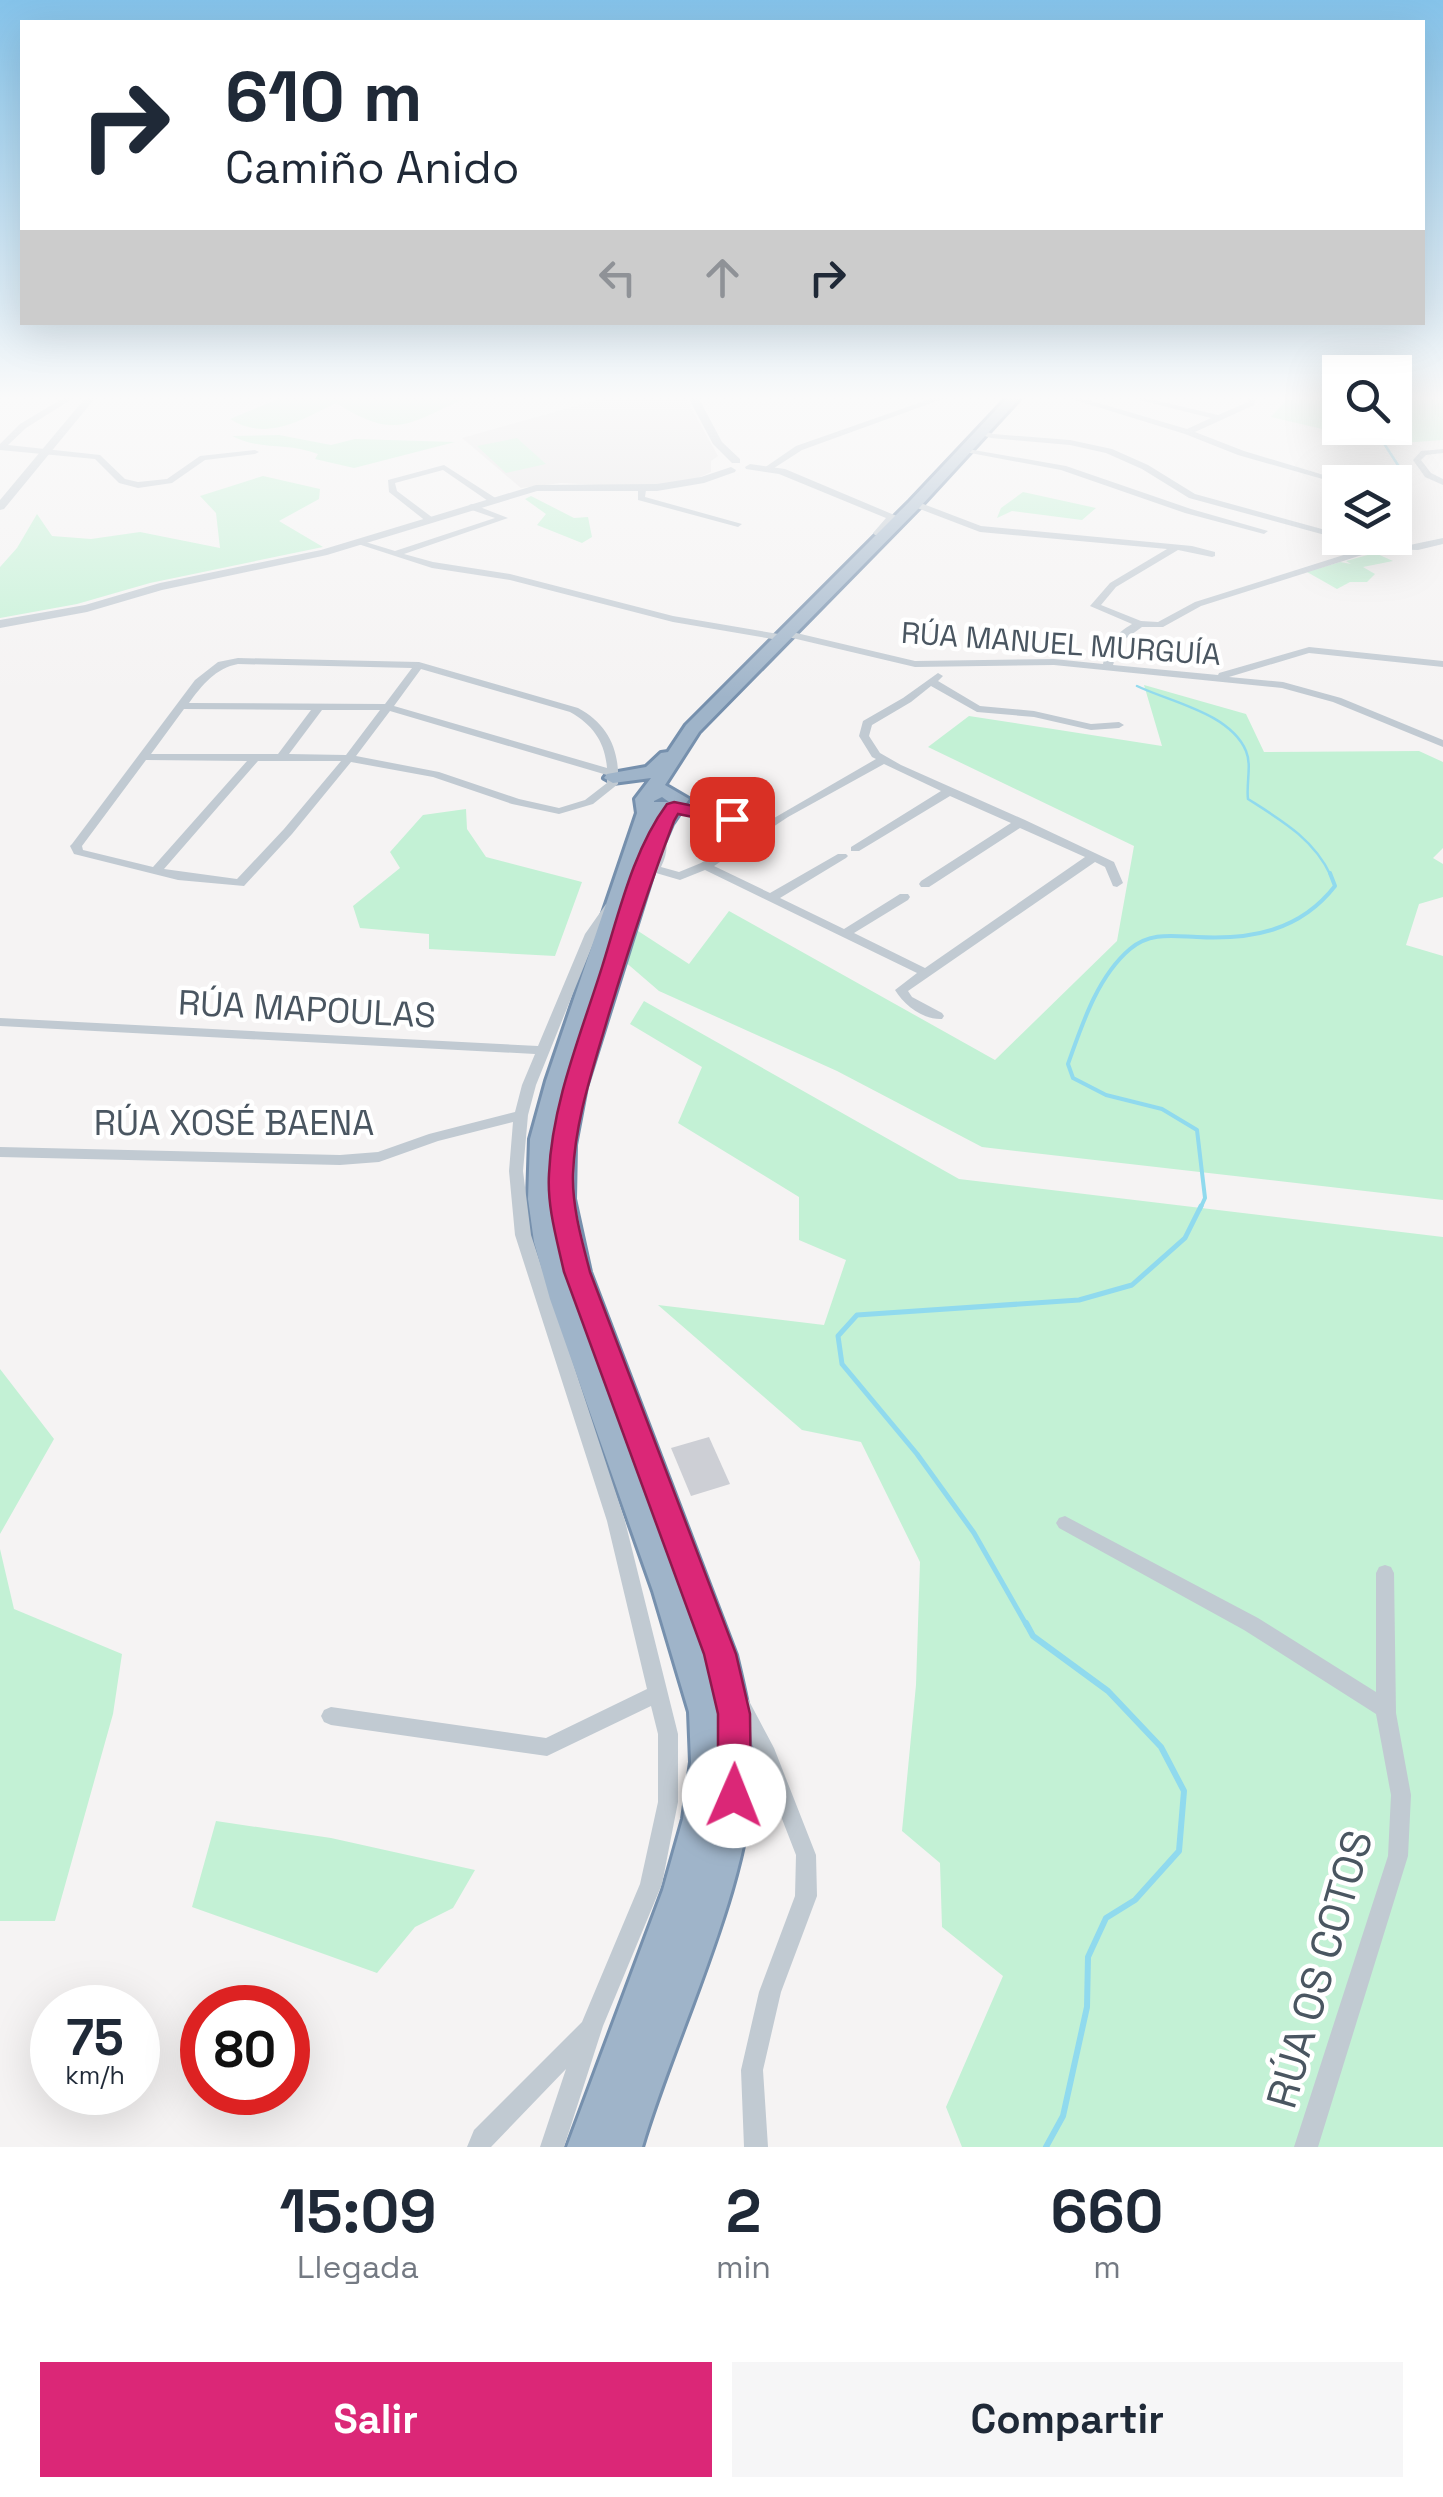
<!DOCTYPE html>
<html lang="es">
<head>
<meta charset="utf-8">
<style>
	:root { --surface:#fff; --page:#f6f6f7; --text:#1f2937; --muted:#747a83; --accent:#db2777 }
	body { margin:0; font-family:"Space Grotesk",sans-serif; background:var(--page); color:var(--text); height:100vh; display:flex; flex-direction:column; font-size:38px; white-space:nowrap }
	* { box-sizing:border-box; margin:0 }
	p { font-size:32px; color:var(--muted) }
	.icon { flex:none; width:55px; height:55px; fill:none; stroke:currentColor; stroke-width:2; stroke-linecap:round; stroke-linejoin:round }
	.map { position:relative; height:2147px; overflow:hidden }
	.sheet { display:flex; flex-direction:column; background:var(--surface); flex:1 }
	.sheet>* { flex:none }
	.banner { position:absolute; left:20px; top:20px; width:1405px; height:305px; border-radius:0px; box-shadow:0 10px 40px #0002; background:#fff; color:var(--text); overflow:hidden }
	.buttons { position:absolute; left:1322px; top:355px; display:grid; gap:20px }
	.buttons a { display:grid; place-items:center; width:90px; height:90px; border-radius:0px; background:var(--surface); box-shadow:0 10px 40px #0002; font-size:50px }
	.speed { position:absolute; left:30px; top:1985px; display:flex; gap:20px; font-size:50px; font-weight:700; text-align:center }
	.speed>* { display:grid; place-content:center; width:130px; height:130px; border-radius:50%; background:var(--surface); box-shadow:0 10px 40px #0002; line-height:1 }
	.speed small { font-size:25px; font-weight:400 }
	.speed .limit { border:15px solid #d22; background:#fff; color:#111 }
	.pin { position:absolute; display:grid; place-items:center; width:85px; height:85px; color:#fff; margin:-42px; border-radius:20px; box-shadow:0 5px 15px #0006 }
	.me { position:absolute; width:110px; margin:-55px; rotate:1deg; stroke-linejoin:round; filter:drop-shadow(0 0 8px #0008) }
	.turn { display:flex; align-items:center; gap:35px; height:210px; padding:0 40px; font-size:45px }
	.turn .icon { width:130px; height:130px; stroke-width:2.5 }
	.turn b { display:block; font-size:70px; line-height:85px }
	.lanes { display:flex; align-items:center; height:95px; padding:0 40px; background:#0003; justify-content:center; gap:50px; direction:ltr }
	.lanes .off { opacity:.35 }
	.eta { display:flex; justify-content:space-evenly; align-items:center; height:170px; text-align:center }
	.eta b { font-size:60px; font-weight:600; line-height:70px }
	.action { display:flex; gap:20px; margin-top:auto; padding:20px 40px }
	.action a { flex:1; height:115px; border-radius:0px; background:var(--accent); color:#fff; font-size:40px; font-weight:600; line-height:115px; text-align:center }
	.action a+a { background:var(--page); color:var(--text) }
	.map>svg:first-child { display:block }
	.education { fill:#e6e4e5 }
	.green { fill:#c3f1d5 }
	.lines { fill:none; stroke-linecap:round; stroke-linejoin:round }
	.stream-far3 { stroke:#90daee; stroke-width:2.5 }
	.stream-far2 { stroke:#90daee; stroke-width:4 }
	.stream-far1 { stroke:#90daee; stroke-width:5 }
	.stream { stroke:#90daee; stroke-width:6 }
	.building { fill:#cdcfd5 }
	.trunk-casing { stroke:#7690ad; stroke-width:6 }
	.minor { fill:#c1cad2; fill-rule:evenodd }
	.tertiary { fill:#c1cad2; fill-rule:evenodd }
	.trunk { fill:#9fb4c9; fill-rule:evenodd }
	.route { fill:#db2777; stroke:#8e194d; stroke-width:2.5 }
	.labels { text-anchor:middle; stroke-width:9; stroke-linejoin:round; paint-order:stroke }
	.far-street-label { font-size:30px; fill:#4a5661; stroke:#fff }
	.street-label { font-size:35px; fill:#4a5661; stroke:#fff }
	.near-street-label { font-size:42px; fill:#4a5661; stroke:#fff }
</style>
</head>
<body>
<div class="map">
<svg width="1443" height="2147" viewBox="0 0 1443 2147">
	<rect width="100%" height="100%" fill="#f5f3f3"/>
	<!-- education -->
	<path class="education" d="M608 397H685L718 456 711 461V472L687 483 637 487 561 483 521 488 462 438Z"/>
	<!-- green -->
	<path class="green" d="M283 397H468C407 424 397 441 336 403 301 420 267 442 230 419Z
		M1289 397H1340V428H1395V397H1443V440L1387 444 1271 417Z
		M279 435 331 445 355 439 455 442 354 468 315 459 318 454C287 442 262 451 232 436Z
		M517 438 546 464 506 473 477 446Z
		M263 476 320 489 319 499 279 521 323 547 150 583 77 604 0 618V567L17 548 37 514 52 536 91 539 140 532 220 548 216 513 200 496Z
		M1023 492 1096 508 1082 520 1012 511 997 518 1001 508Z
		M531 496 574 518 588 517 592 537 582 543 537 525 546 514 525 499Z
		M1375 553 1393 561 1363 567 1375 574 1367 582H1350L1337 589 1307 572 1340 562 1351 564 1346 561Z
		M1144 685 1246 714 1264 752 1419 751 1443 762V848L1433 858 1443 864V897L1419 904 1406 945 1443 956V1200L982 1147 837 1071 659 991 623 960 635 929 689 964 729 911 995 1060 1117 941 1134 846 928 747 969 716 1162 746Z
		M466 809 467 829 486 857 582 882 555 956 429 949V934L360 928 353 906 400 868 390 852 423 815Z
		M644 1001 959 1179 1443 1237V2147H962L946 2107 1003 1976 942 1927 940 1863 902 1831 916 1685 920 1562 861 1442 802 1430 658 1305 824 1325 846 1260 799 1240V1197L678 1123 702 1067 630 1024Z
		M0 1369 54 1439 0 1534Z
		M0 1549 14 1609 122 1654 113 1714 55 1921H0Z
		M216 1821 331 1838 475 1870 453 1908 415 1927 377 1973 192 1907Z"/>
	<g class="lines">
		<!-- stream-far3 -->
		<path class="stream-far3" d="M1332 397 1340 405
			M1374 428 1405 476 1395 483
			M1137 686C1170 702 1230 713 1246 751 1252 765 1246 784 1248 799 1281 820 1314 839 1331 876"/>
		<!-- stream-far2 -->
		<path class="stream-far2" d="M1200 1209 1205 1198 1197 1130 1162 1109 1106 1095 1073 1078 1068 1064C1082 1025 1097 977 1130 949 1150 932 1172 936 1197 937 1251 940 1300 931 1335 886L1330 873"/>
		<!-- stream-far1 -->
		<path class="stream-far1" d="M1027 1626 974 1533 917 1454 842 1364 838 1336 857 1315 1079 1300 1132 1285 1185 1238 1201 1206"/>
		<!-- stream -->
		<path class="stream" d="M1026 1623 1033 1636 1108 1691 1161 1747 1184 1791 1179 1851 1135 1900 1106 1918 1088 1957 1087 2007 1063 2116 1046 2147"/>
	</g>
	<!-- building -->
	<path class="building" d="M709 1437 730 1484 691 1496 671 1448Z"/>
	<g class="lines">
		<!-- trunk casing -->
		<g class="trunk-casing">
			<path id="trunk" d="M1008 397H1021L920 507 699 732 665 785 689 799 672 824 658 857 586 1087 575 1145 574 1199 590 1272 736 1655C744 1689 753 1724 753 1760 755 1878 676 2031 642 2147H567L663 1890 683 1819 691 1762 689 1712 653 1591 550 1299 534 1242 528 1199 530 1139 546 1081 637 813 635 799 651 778 613 783 604 778 607 774 646 767 661 753 668 752 686 725 910 501ZM662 797 669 802H654V801Z"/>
		</g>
		<!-- minor -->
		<path class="minor" d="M65 397H75L26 428 8 445 100 455 125 479 138 482 167 479 200 456 255 450 259 452 255 454 205 460 172 483 138 488 119 483 95 459 0 450V444L20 424Z
			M936 397H948L802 450 771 470 764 468 796 446Z
			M1065 397H1078L1187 429 1211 418 1127 397H1141L1218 415 1248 402 1249 397H1257L1254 405 1195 432 1244 451 1337 479 1333 482 1238 455 1185 434Z
			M982 430 993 434 1070 440 1112 449 1148 465 1195 494 1340 534V538L1405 546 1443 538V544L1418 550 1381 549 1201 606 1163 627H1142L1121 642 1113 665 1218 675 1219 673 1309 647 1443 661V667L1309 653 1229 677 1283 682 1341 698 1443 740V747L1333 702 1282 688 1054 665 915 667 788 637 787 640 784 641 673 622 510 580 432 568 355 543 359 540 395 551 495 518 469 509V505L472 504 508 518 404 554 433 562 510 574 673 616 784 635 785 632 788 631 915 661 1054 659 1103 664C1107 645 1115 634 1132 624L1090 606 1110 583 1167 549 980 532 912 506V502H918L981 526 1192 546 1215 552V556L1212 557 1178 550 1116 587 1101 605 1141 621 1158 622 1195 602 1369 547 1189 498 1142 469 1106 453 1070 445 991 438 979 434 978 432Z
			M962 448 1066 466 1191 509 1268 531 1264 534 1185 513 1061 470 965 452H962Z
			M1443 449V453L1426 455 1421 460 1431 473 1443 479V485L1425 477 1413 460 1421 451Z
			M444 465 497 499V503H491L443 470 395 483 397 491 433 518V522H427L389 492 388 480Z
			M642 487 646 490 645 497 742 524 738 527 638 500V490Z
			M238 658 419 662 578 708C608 724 620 750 618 784L593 804 559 814 512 804 433 777 351 762 292 834 244 886 178 880 74 854 70 846 72 844 195 680 218 662ZM238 664 412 668 385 704 189 703C202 685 216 668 238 664ZM421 669 570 712C593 725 605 742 607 768L394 706ZM184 709 311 710 278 754H151ZM322 710H380L346 755 289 754ZM390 711 607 775V783L585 800 559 808 519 799 439 772 356 756ZM146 760 247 761 153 867 83 850 82 846ZM258 761H341L284 829 237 879 164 869Z
			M938 673 943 676 938 681 980 706 1034 711 1091 724 1119 722 1124 725 1119 728 1091 730 1034 717 977 712 931 686 911 702 872 725 869 736 880 753 901 765 1025 820 1114 862 1123 883 1117 887 1113 886 1105 867 1095 862 908 991 912 997 942 1013 944 1016 942 1019C923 1020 904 1005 895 990L917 973 705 870 680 880 656 873 644 885H636L634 882C649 867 658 855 653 833L655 831H663C669 843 667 855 661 867L679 872 701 863 737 840 738 831 732 824 670 810V806L740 819 750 832 876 759 872 757 859 736 863 721 903 698ZM884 764 941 791 851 847V851H859L950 796 1011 823 921 881 919 884 921 887H929L1020 828 1085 857 925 968 854 933 908 900 910 897 908 894H900L844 929 780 898 846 858 848 856 846 854H838L770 893 714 866 788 817Z
			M610 903 616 907 597 934 536 1085 528 1115 523 1171 531 1235 625 1521 678 1734V1802L662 1884 603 2026 564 2147H540L566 2069 491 2147H467L474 2130 582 2022 640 1884 658 1802V1734L651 1706 547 1756 331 1725 324 1722 321 1716 324 1710 331 1707 546 1738 647 1689 607 1521 515 1235 509 1171 513 1122 438 1141 379 1162 340 1165 0 1157V1147L340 1155 378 1152 429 1134 515 1112 522 1085 535 1054 0 1026V1018L538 1046 585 934 606 904Z
			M1065 1516 1258 1618 1376 1692V1573L1379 1567 1385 1565 1391 1567 1394 1573 1396 1713 1411 1795 1408 1856 1318 2147H1294L1388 1856 1391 1795 1376 1714 1244 1630 1059 1528 1056 1523 1059 1518Z
			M741 1696 748 1699 774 1748 816 1855 817 1896 781 1992 763 2070 768 2147H744L741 2070 759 1992 795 1896 796 1855 756 1752 731 1705 734 1699Z"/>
		<!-- tertiary -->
		<path class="tertiary" d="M86 397H96L4 509 0 510V500Z
			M688 397H698L722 442 740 459V463H732L713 444Z
			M750 464 785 469 899 517 883 535H875L873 533 886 518 779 474 746 469 745 467Z
			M731 467 736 470 735 472 704 483 657 491H537L327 555 162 590 87 612 0 628V620L85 605 160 583 321 550 536 485 657 484 701 477Z"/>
		<!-- trunk -->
		<use href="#trunk" class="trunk"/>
	</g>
	<!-- sky -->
	<linearGradient id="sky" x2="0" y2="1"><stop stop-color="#85c3ea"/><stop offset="0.57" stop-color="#fafafa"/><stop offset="1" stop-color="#fafafa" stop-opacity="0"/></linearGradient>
	<rect width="1443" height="698" fill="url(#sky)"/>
	<!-- route -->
	<path class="route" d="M674 802 739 815 741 819 732 825 678 814 674 821C649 886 628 951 608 1017 593 1069 575 1120 573 1174 572 1207 582 1241 590 1272L736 1654 750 1714 751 1796 746 1808 734 1812 723 1808 718 1796V1714L704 1654 564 1272C557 1240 547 1207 549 1174 552 1103 581 1034 602 967 619 913 633 850 667 804Z"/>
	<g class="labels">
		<!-- far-street labels -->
		<g class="far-street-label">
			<text transform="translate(1061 644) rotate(4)" y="10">RÚA MANUEL MURGUÍA</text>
		</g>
		<!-- street labels -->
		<g class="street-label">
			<text transform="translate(307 1009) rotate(3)" y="12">RÚA MAPOULAS</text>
			<text x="234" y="1135">RÚA XOSÉ BAENA</text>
		</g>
		<!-- near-street labels -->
		<g class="near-street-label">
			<text transform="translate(1319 1969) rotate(-74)" y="15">RÚA OS COTOS</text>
		</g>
	</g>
</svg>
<div class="buttons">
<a><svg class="icon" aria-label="search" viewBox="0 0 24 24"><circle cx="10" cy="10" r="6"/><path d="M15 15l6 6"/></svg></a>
<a><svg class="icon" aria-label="layers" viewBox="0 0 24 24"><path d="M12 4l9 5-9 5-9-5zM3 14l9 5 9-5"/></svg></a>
</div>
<div class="speed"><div>75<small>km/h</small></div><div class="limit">80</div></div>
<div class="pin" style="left:732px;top:819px;background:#d93025"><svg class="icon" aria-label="arrive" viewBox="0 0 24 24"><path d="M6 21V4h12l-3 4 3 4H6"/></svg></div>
<svg class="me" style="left:734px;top:1796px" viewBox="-20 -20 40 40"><circle r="19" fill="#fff"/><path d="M0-13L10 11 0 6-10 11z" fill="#db2777"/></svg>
<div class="banner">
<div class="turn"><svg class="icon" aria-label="right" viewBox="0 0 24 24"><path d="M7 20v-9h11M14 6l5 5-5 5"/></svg><div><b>610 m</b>Camiño Anido</div></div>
<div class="lanes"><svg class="icon off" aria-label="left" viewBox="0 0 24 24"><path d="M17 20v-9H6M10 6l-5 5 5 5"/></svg><svg class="icon off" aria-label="ahead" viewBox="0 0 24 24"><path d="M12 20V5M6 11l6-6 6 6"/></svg><svg class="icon" aria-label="right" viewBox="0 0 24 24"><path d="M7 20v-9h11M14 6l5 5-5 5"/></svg></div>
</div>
</div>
<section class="sheet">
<div class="eta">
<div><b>15:09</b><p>Llegada</p></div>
<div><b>2</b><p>min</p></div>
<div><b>660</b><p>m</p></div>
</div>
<div class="action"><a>Salir</a><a>Compartir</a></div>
</section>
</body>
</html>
